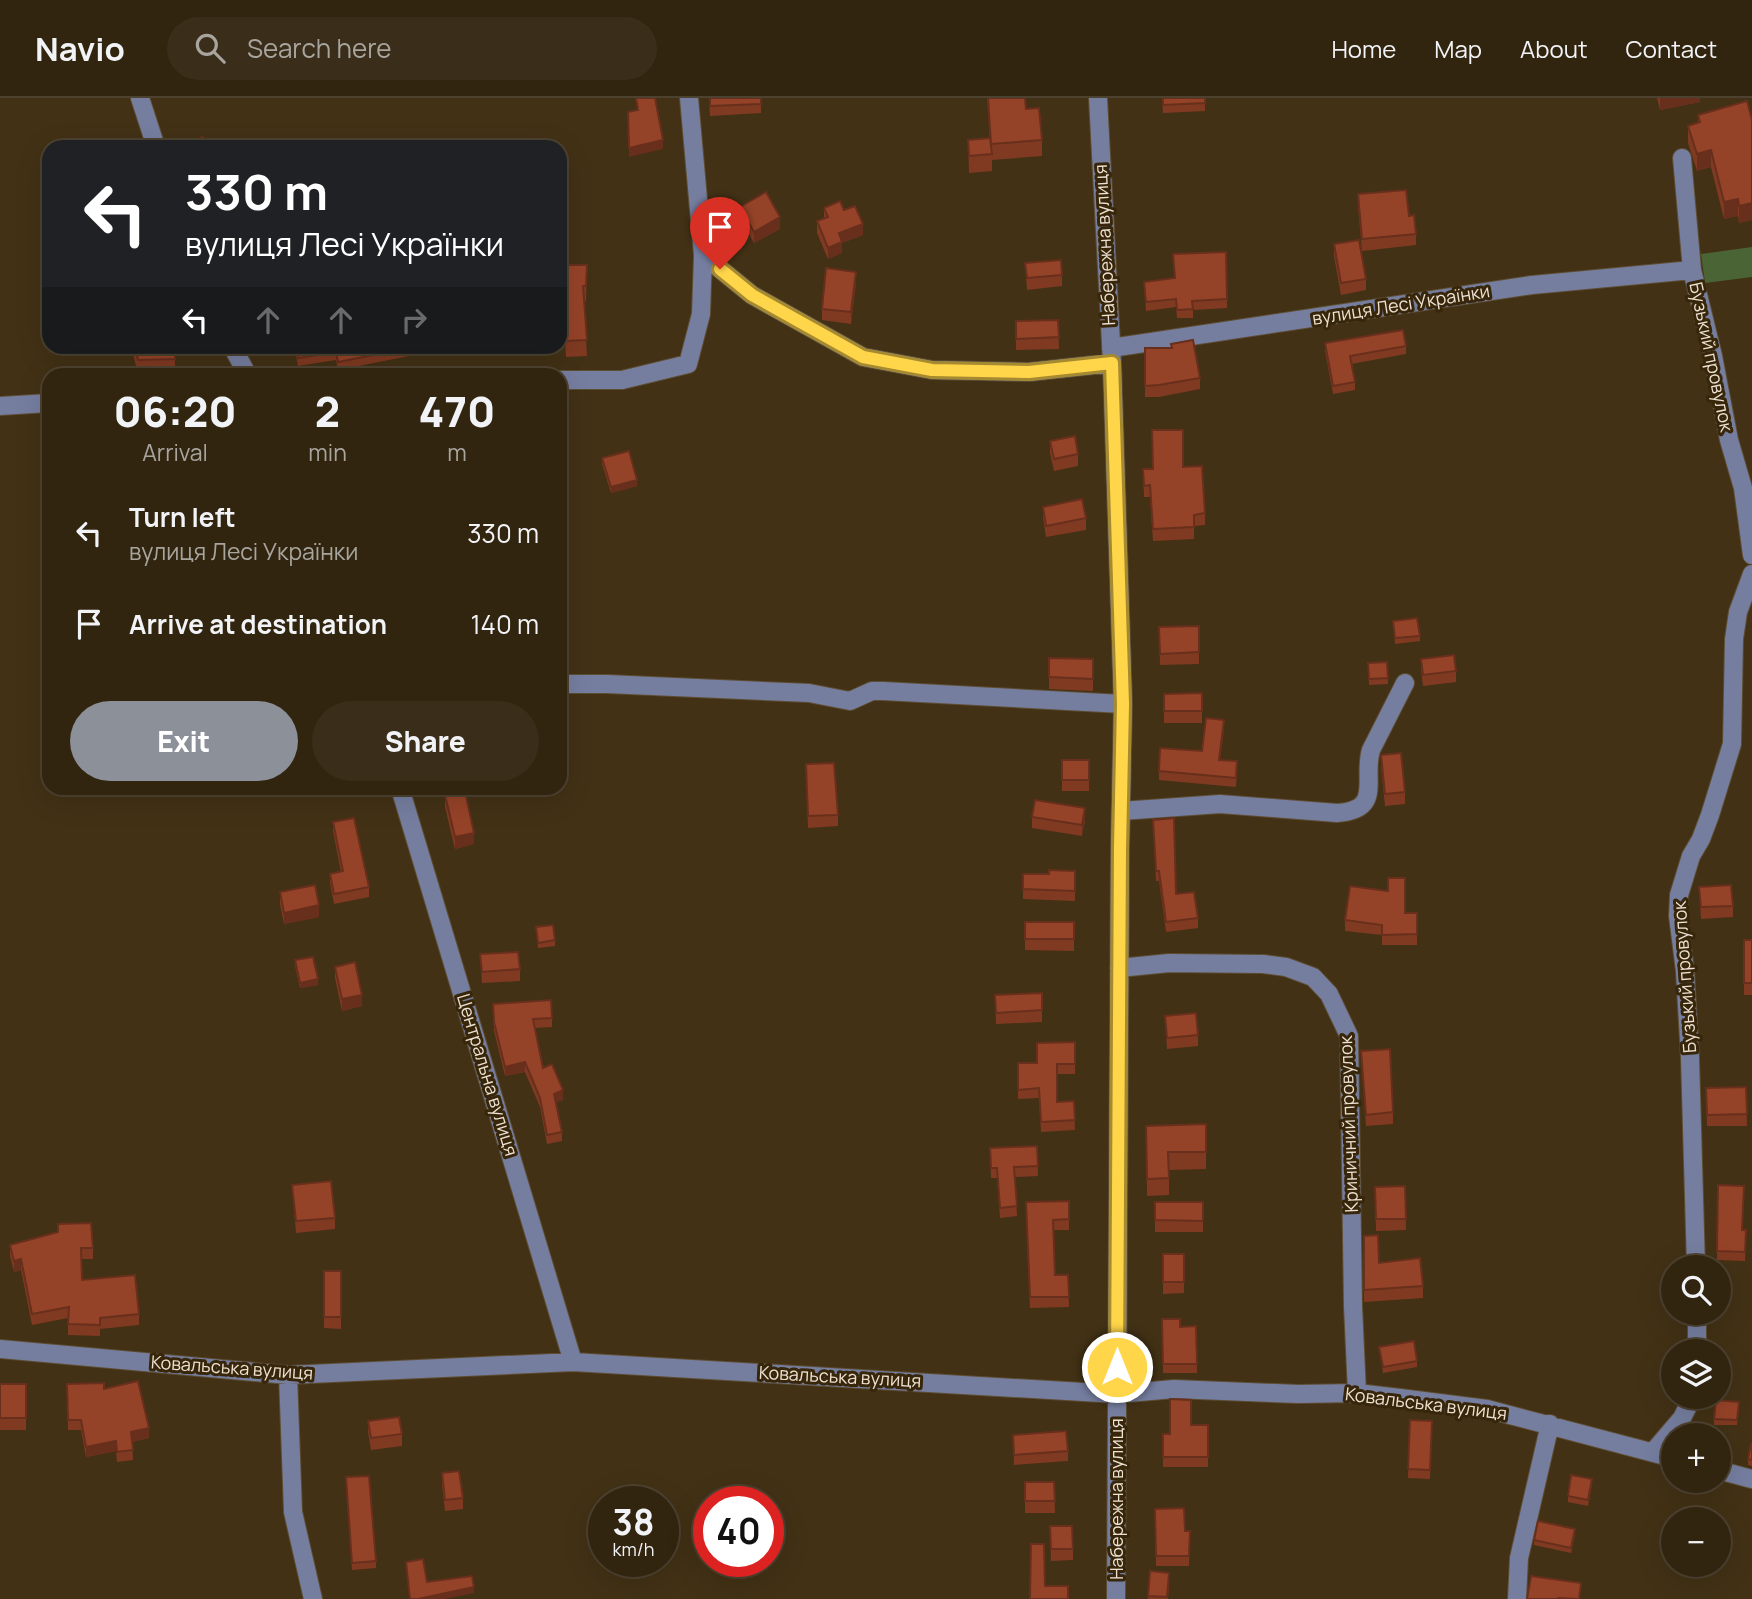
<!DOCTYPE html>
<html lang="en">
<head>
<meta charset="utf-8">
<style>
	:root { --surface:#322510; --page:#3a2d19; --text:#f1f3f6; --muted:#a8a59f; --line:#4d4230; --accent:#8c9099 }
	body { margin:0; font-family:Manrope,sans-serif; background:var(--page); color:var(--text); height:100vh; display:flex; flex-direction:column; font-size:26px; white-space:nowrap }
	* { box-sizing:border-box; margin:0 }
	p { font-size:23px; color:var(--muted) }
	.icon { flex:none; width:38px; height:38px; fill:none; stroke:currentColor; stroke-width:2; stroke-linecap:round; stroke-linejoin:round }
	.map { position:relative; flex:1; overflow:hidden }
	.side { position:absolute; left:42px; top:270px; width:525px; height:427px; display:flex; flex-direction:column; background:var(--surface); border-radius:21px; box-shadow:0 7px 28px #0002,0 0 0 2px var(--line) }
	.side>* { flex:none }
	.hud { position:absolute; left:42px; top:42px; width:525px; height:214px; border-radius:21px; box-shadow:0 7px 28px #0002,0 0 0 2px var(--line); background:#202124; color:#fff; overflow:hidden }
	.buttons { position:absolute; left:1661px; top:1157px; display:grid; gap:14px }
	.buttons a { display:grid; place-items:center; width:70px; height:70px; border-radius:50%; background:var(--surface); box-shadow:0 7px 28px #0002,0 0 0 2px var(--line); font-size:35px }
	.speed { position:absolute; left:588px; top:1388px; display:flex; gap:14px; font-size:35px; font-weight:700; text-align:center }
	.speed>* { display:grid; place-content:center; width:91px; height:91px; border-radius:50%; background:var(--surface); box-shadow:0 7px 28px #0002,0 0 0 2px var(--line); line-height:1 }
	.speed small { font-size:18px; font-weight:400 }
	.speed .limit { border:10px solid #d22; background:#fff; color:#111 }
	.pin { position:absolute; display:grid; place-items:center; width:60px; height:60px; color:#fff; margin:-72px -30px; border-radius:50% 50% 50% 0; rotate:-45deg; box-shadow:0 0 7px #0007 }
	.pin .icon { rotate:45deg }
	.me { position:absolute; width:77px; margin:-38px; rotate:0deg; stroke-linejoin:round; filter:drop-shadow(0 0 5px #0008) }
	.turn { display:flex; align-items:center; gap:24px; height:147px; padding:0 28px; font-size:32px }
	.turn .icon { width:91px; height:91px; stroke-width:2.5 }
	.turn b { display:block; font-size:49px; line-height:60px }
	.lanes { display:flex; align-items:center; height:66px; padding:0 28px; background:#0003; justify-content:center; gap:35px; direction:ltr }
	.lanes .off { opacity:.35 }
	.eta { display:flex; justify-content:space-evenly; align-items:center; height:119px; text-align:center }
	.eta b { font-size:42px; font-weight:800; line-height:49px }
	.action { display:flex; gap:14px; margin-top:auto; padding:14px 28px }
	.action a { flex:1; height:80px; border-radius:42px; background:var(--accent); color:#fff; font-size:28px; font-weight:800; line-height:80px; text-align:center }
	.action a+a { background:var(--page); color:var(--text) }
	ul { padding:0; list-style:none }
	li { display:flex; align-items:center; gap:21px; height:91px; padding:0 28px }
	li div { flex:1 }
	li b { display:block; font-size:26px }
	li em { font-style:normal }
	header { display:flex; align-items:center; gap:42px; box-sizing:border-box; height:98px; padding:0 35px; background:var(--surface); border-bottom:2px solid var(--line) }
	header strong { font-size:33px }
	nav { display:flex; gap:38px; margin-inline-start:auto; font-size:24px }
	.search { width:490px; height:63px; background:var(--page); display:flex; align-items:center; gap:18px; box-sizing:border-box; padding:0 24px; border-radius:38px; color:var(--muted); font-size:26px }
	.map>svg:first-child { display:block }
	.green { fill:#4a6435 }
	.lines { fill:none; stroke-linecap:round; stroke-linejoin:round }
	.minor-casing { stroke:#5d4d33; stroke-width:20 }
	.minor { stroke:#767ea0; stroke-width:18 }
	.wall { fill:#803a22 }
	.shaded-wall { fill:#682f1c }
	.building { fill:#954328; stroke:#682f1c; stroke-width:2 }
	.route-casing { stroke:#a68a30; stroke-width:18 }
	.route { stroke:#ffd54a; stroke-width:12 }
	.labels { text-anchor:middle; stroke-width:6; stroke-linejoin:round; paint-order:stroke }
	.street-label { font-size:18px; fill:#ece1d2; stroke:#37260a }
</style>
</head>
<body>
<header>
<strong>Navio</strong>
<div class="search"><svg class="icon" aria-label="search" viewBox="0 0 24 24"><circle cx="10" cy="10" r="6"/><path d="M15 15l6 6"/></svg>Search here</div>
<nav><a>Home</a><a>Map</a><a>About</a><a>Contact</a></nav>
</header>
<div class="map">
<svg width="1752" height="1501" viewBox="0 0 1752 1501">
	<rect width="100%" height="100%" fill="#423115"/>
	<!-- green -->
	<path class="green" d="M1752 149V179L1705 185 1701 156Z"/>
	<g class="lines">
		<!-- minor casing -->
		<g class="minor-casing">
			<path id="minor" d="M140 0 156 49
				M1098 0 1112 265 1123 606 1120 750 1116 1501
				M1682 60 1692 172 1713 258 1729 342 1743 390 1752 457
				M703 157 752 197 863 259 932 272 1029 274 1112 265
				M232 248 247 276
				M1111 250 1532 187 1692 172
				M560 282H622L688 266 701 216 703 157 689 0
				M0 308 49 305
				M560 586H607L809 595 850 603 872 593H883L1123 606
				M400 690 573 1264
				M1121 713 1220 706 1337 715C1384 712 1362 681 1371 652L1405 585
				M1119 870 1169 865 1263 866 1286 869 1313 879 1329 896 1349 938 1353 1208 1357 1295
				M1696 1169 1690 960 1685 873 1678 818 1679 797 1691 758 1701 741 1710 717 1732 646 1734 541 1738 514 1752 476
				M0 1251 288 1277 573 1264 1117 1296 1174 1291 1298 1296 1357 1295 1400 1300 1487 1311 1673 1360
				M1697 1253V1214
				M288 1277 293 1414 313 1501
				M1653 1354 1682 1320 1693 1298
				M1718 1372 1752 1381
				M1517 1501 1519 1460 1550 1326"/>
		</g>
		<!-- minor -->
		<use href="#minor" class="minor"/>
	</g>
	<!-- wall -->
	<path class="wall" d="M709 0H761V15L710 18Z
		M987 0H1025L1026 11 1042 42V58L992 62V73L969 75 968 42 990 40Z
		M1162 0 1205 5V13L1163 15Z
		M1657 0H1700V4L1660 12Z
		M1698 17 1752 22V122L1739 125 1738 118 1724 121 1711 69 1697 73 1688 45V28L1698 25Z
		M1358 96 1409 118 1416 136V147L1362 153 1358 108Z
		M740 109 780 131 754 145 740 120Z
		M824 110 844 112 863 137 842 145V155L828 161 817 135V123L824 121Z
		M1334 146 1366 181V192L1341 197 1334 158Z
		M1025 165 1062 177V188L1027 192Z
		M560 167H587L586 203H584L587 258 566 259 565 239H560Z
		M1144 184 1227 201V210L1193 212V220H1177L1176 209 1146 213Z
		M856 185 851 226 822 222V211Z
		M1058 222 1059 251 1016 252V223Z
		M1325 245 1406 248V256L1351 266 1355 284V292L1333 296 1325 253Z
		M131 248H175V276H138Z
		M294 248H430V254L338 272 336 262 298 268Z
		M1145 250 1200 280V291L1159 299H1145Z
		M1050 343 1078 356V368L1054 373 1050 355Z
		M602 360 637 388 611 395 602 366Z
		M1183 369 1205 415V427L1194 428V441L1153 443 1150 399H1144L1143 371Z
		M1043 409 1086 420V432L1046 439 1043 420Z
		M1393 523 1420 538V543L1395 546Z
		M1199 528V566L1160 567 1159 529Z
		M1093 561V593L1049 591V579Z
		M1421 561 1456 573V584L1423 588 1421 572Z
		M1387 564 1388 586 1369 587 1368 565Z
		M1202 595V625H1164V596Z
		M1224 631 1220 662 1237 672 1236 689 1159 682V673L1202 653Z
		M1381 657 1405 694V706L1385 708 1381 668Z
		M1062 662H1089V693H1062Z
		M806 678 838 717V728L808 730Z
		M445 697 474 746 455 751 445 709Z
		M1032 719 1085 722 1082 738 1032 730Z
		M1153 722 1176 796 1198 820V830L1166 834 1159 783H1156Z
		M333 724 369 789V799L334 806 330 785V776L341 774 333 733Z
		M1075 773V803L1023 801V776H1049Z
		M1699 789 1733 808V819L1701 821Z
		M280 794 319 819 284 826 280 806Z
		M1405 815H1417V847H1382V837L1345 833V822Z
		M1025 824H1074V853L1025 852Z
		M536 829 555 842V848L538 850Z
		M1744 842H1752V897H1744Z
		M480 856 520 871V883L482 885Z
		M295 862 318 887 300 890 295 868Z
		M335 869 362 908 342 913 335 880Z
		M995 897 1042 912V924L996 926Z
		M493 906 552 920V929L535 930 543 970 563 1002 556 1004 562 1034V1043L547 1046 540 1009 525 974 505 978 494 933Z
		M1165 918 1198 937V948L1167 951Z
		M1075 944V976H1057V1004L1074 1003 1075 1032 1041 1034 1039 1000 1018 1001V965H1037Z
		M1361 953 1393 1014V1026L1366 1028Z
		M1746 989 1747 1028H1707L1706 990Z
		M1146 1028 1206 1054V1071L1169 1072V1097L1147 1098Z
		M1037 1048 1038 1078 1015 1079 1017 1118 1000 1120 997 1080H991L990 1050Z
		M292 1087 335 1120V1131L296 1135Z
		M1718 1087 1743 1132H1746L1745 1163 1717 1162Z
		M1405 1088 1406 1132 1376 1133 1375 1089Z
		M1069 1103V1132H1053L1055 1177H1068L1069 1209 1030 1210 1026 1115Z
		M1155 1104H1203V1134H1155Z
		M1364 1138 1379 1165 1423 1188V1200L1364 1204Z
		M10 1147 93 1150V1161H81L82 1182 139 1216V1227L100 1231V1238L68 1237V1220L32 1227 21 1172 14 1174 10 1158Z
		M1163 1156H1184V1195L1163 1196Z
		M324 1173H341V1231L324 1230Z
		M1162 1221 1180 1229 1196 1228 1197 1275H1163Z
		M1379 1249 1417 1263V1269L1383 1275Z
		M0 1286H26V1332H0Z
		M67 1286 104 1291 149 1340 132 1344 133 1362 117 1364 116 1353 86 1359 81 1332H68Z
		M1739 1310 1737 1327H1714V1321Z
		M1410 1322 1432 1323 1430 1381 1408 1380Z
		M368 1323 402 1336V1348L371 1352 368 1334Z
		M1191 1327H1208V1369H1163V1336H1170Z
		M1013 1337 1068 1353V1363L1014 1367Z
		M1752 1346V1368L1748 1367V1361Z
		M442 1375 463 1400V1411L445 1413 442 1387Z
		M1025 1384H1054L1055 1415H1025Z
		M346 1386 376 1463V1470L352 1472Z
		M1592 1387 1588 1408 1568 1404V1398Z
		M1155 1411 1185 1433H1190L1189 1468H1156Z
		M1050 1428 1073 1451V1462L1051 1463Z
		M1575 1437 1571 1455 1534 1447V1442Z
		M1169 1486 1168 1501H1148V1498Z"/>
	<!-- shaded-wall -->
	<path class="shaded-wall" d="M1660 0H1700V4L1660 12Z
		M663 42V51L629 59V50Z
		M1711 52V69L1697 73V56Z
		M1738 101V118L1724 121V104Z
		M1752 105V122L1739 125V108Z
		M780 119V131L754 145V134Z
		M863 126V137L842 145V155L828 161V150L839 135Z
		M856 174V185L851 226V214Z
		M637 382V388L611 395V389Z
		M1224 622V631L1219 671V662Z
		M1085 710V722L1082 738V727Z
		M474 735V746L455 751V739Z
		M319 807V819L284 826V815Z
		M318 881V887L300 890V885Z
		M362 897V908L342 913V901Z
		M525 964V974L505 978V969Z
		M563 992V1002L554 1005V996Z
		M21 1161V1172L14 1174V1163Z
		M149 1330V1340L131 1344V1334Z
		M116 1343V1353L86 1359V1349Z
		M474 1489V1495L445 1501H418Z"/>
	<!-- building -->
	<path class="building" d="M636 0H655L663 42 629 50 628 14 638 12Z
		M710 0H761V6L710 8Z
		M988 0H1025L1026 11 1039 10 1042 42 991 46Z
		M1163 0H1205V5L1163 7Z
		M1747 3 1752 22V105L1739 108 1738 101 1724 104 1711 52 1697 56 1688 28 1700 24 1698 17Z
		M203 39 207 49H189L187 45Z
		M990 40 992 56 969 58 968 42Z
		M1406 92 1409 118 1414 117 1416 136 1362 141 1358 96Z
		M766 94 780 119 754 134 740 109Z
		M840 103 844 112 855 108 863 126 839 135 842 144 828 150 817 123 828 119 824 110Z
		M1359 142 1366 181 1341 185 1334 146Z
		M1226 154 1227 201 1192 203 1193 211 1177 212 1176 201 1146 204 1144 184 1175 180 1173 156Z
		M1061 162 1062 177 1027 180 1025 165Z
		M560 167H587L586 188H583L587 242 566 243 565 224H560Z
		M826 170 856 174 851 214 822 211Z
		M1058 222 1059 239 1016 241V223Z
		M1403 232 1406 248 1350 258 1355 284 1333 288 1325 245Z
		M1193 242 1200 280 1159 287 1145 288V250H1172L1171 246Z
		M135 248H175V261L138 262Z
		M296 248H419L338 264 336 254 298 260Z
		M1152 332H1183V369L1202 368 1205 415 1194 417V429L1153 431 1150 387 1144 388 1143 371H1153Z
		M1075 338 1078 356 1054 361 1050 343Z
		M629 353 637 382 611 389 602 360Z
		M1082 401 1086 420 1046 428 1043 409Z
		M1417 520 1420 538 1395 540 1393 523Z
		M1199 528V554L1160 556 1159 529Z
		M1454 557 1456 573 1423 577 1421 561Z
		M1049 560 1093 561V581L1049 579Z
		M1387 564 1388 580 1369 581 1368 565Z
		M1202 595V613H1164V596Z
		M1206 620 1224 622 1219 662 1237 663 1236 680 1159 673 1160 650 1202 653Z
		M1401 655 1405 694 1385 696 1381 657Z
		M1062 662H1089V682H1062Z
		M834 665 838 717 808 718 806 666Z
		M465 693 474 735 455 739 445 697Z
		M1035 702 1085 710 1082 727 1032 719Z
		M354 720 369 789 334 796 330 776 343 773 333 724Z
		M1174 720 1176 796 1194 794 1198 820 1166 824 1159 773H1156L1153 722Z
		M1049 772 1075 773V793L1023 791V776H1049Z
		M1388 780H1405V815H1417V836L1382 837V827L1345 822 1350 788 1388 793Z
		M315 787 319 807 284 815 280 794Z
		M1731 787 1733 808 1701 809 1699 789Z
		M1025 824H1074V841H1025Z
		M553 827 555 842 538 845 536 829Z
		M1744 842H1752V885H1744Z
		M518 854 520 871 482 874 480 856Z
		M313 859 318 881 300 885 295 862Z
		M355 864 362 897 342 901 335 869Z
		M1042 895V912L996 915 995 897Z
		M551 902 552 920 533 921 543 970 552 966 563 992 554 996 562 1034 547 1037 540 1000 525 964 505 969 494 924 493 906Z
		M1196 915 1198 937 1167 940 1165 918Z
		M1075 944V966H1057V1004L1074 1003 1075 1022 1041 1024 1039 990 1018 992V965H1037V945Z
		M1390 951 1393 1014 1366 1017 1361 953Z
		M1746 989 1747 1016 1707 1017 1706 990Z
		M1206 1026V1054H1168L1169 1080 1147 1081 1146 1028Z
		M1037 1048 1038 1068 1014 1069 1017 1108 1000 1110 997 1070H991L990 1050Z
		M331 1083 335 1120 296 1123 292 1087Z
		M1718 1087 1744 1088 1742 1132H1746L1745 1154 1717 1153Z
		M1405 1088 1406 1121H1376L1375 1089Z
		M1069 1103V1121L1053 1122 1055 1177H1068L1069 1199H1030L1026 1104Z
		M1155 1104H1203V1123L1155 1122Z
		M91 1125 93 1150H81L82 1182 135 1177 139 1216 100 1220V1227L68 1226 69 1209 32 1216 21 1161 14 1163 10 1147 58 1134V1126Z
		M1378 1137 1379 1165 1420 1160 1423 1188 1364 1192V1138Z
		M1163 1156H1184V1184H1163Z
		M324 1173H341V1219H324Z
		M1162 1221H1180V1229L1196 1228 1197 1266H1163Z
		M1414 1243 1417 1263 1383 1269 1379 1249Z
		M138 1283 149 1330 131 1334 133 1352 117 1354 116 1343 86 1349 81 1322H68L67 1286 104 1285V1291Z
		M0 1286H26V1320H0Z
		M1170 1301 1191 1302V1327H1208V1359H1163V1336H1170Z
		M1716 1302 1739 1304 1737 1322 1714 1321Z
		M399 1319 402 1336 371 1340 368 1323Z
		M1410 1322 1432 1323 1430 1372 1408 1371Z
		M1066 1333 1068 1353 1014 1357 1013 1337Z
		M1751 1346H1752V1362L1748 1361Z
		M459 1373 463 1400 445 1402 442 1375Z
		M1571 1377 1592 1381 1588 1402 1568 1398Z
		M369 1378 376 1463 352 1465 346 1379Z
		M1025 1384H1054L1055 1403H1025Z
		M1184 1410 1185 1433H1190L1189 1458H1156L1155 1411Z
		M1538 1423 1575 1431 1571 1450 1534 1442Z
		M1050 1428H1072L1073 1451H1051Z
		M1031 1446H1044L1045 1488H1068V1501H1030Z
		M423 1461 427 1484 472 1478 474 1489 418 1501H410L406 1464Z
		M1150 1473 1169 1475 1167 1499 1148 1498Z
		M1531 1478 1581 1485 1579 1501 1558 1500V1501H1527Z"/>
	<g class="lines">
		<!-- route casing -->
		<g class="route-casing">
			<path id="route" d="M720 171 752 197 863 259 932 272 1029 274 1112 265 1123 606 1120 750 1117 1269"/>
		</g>
		<!-- route -->
		<use href="#route" class="route"/>
	</g>
	<g class="labels">
		<!-- street labels -->
		<g class="street-label">
			<text transform="translate(1105 147) rotate(-93)" y="6">Набережна вулиця</text>
			<text transform="translate(1401 207) rotate(-9)" y="6">вулиця Лесі Українки</text>
			<text transform="translate(1711 259) rotate(78)" y="6">Бузький провулок</text>
			<text transform="translate(1685 879) rotate(-94)" y="6">Бузький провулок</text>
			<text transform="translate(487 977) rotate(73)" y="6">Центральна вулиця</text>
			<text transform="translate(1349 1026) rotate(-92)" y="6">Криничний провулок</text>
			<text transform="translate(232 1270) rotate(4)" y="6">Ковальська вулиця</text>
			<text transform="translate(840 1279) rotate(3)" y="6">Ковальська вулиця</text>
			<text transform="translate(1426 1306) rotate(7)" y="6">Ковальська вулиця</text>
			<text transform="translate(1117 1401) rotate(-90)" y="6">Набережна вулиця</text>
		</g>
	</g>
</svg>
<div class="buttons">
<a><svg class="icon" aria-label="search" viewBox="0 0 24 24"><circle cx="10" cy="10" r="6"/><path d="M15 15l6 6"/></svg></a>
<a><svg class="icon" aria-label="layers" viewBox="0 0 24 24"><path d="M12 4l9 5-9 5-9-5zM3 14l9 5 9-5"/></svg></a>
<a>+</a>
<a>−</a>
</div>
<div class="speed"><div>38<small>km/h</small></div><div class="limit">40</div></div>
<div class="pin" style="left:720px;top:171px;background:#d93025"><svg class="icon" aria-label="arrive" viewBox="0 0 24 24"><path d="M6 21V4h12l-3 4 3 4H6"/></svg></div>
<svg class="me" style="left:1117px;top:1269px" viewBox="-20 -20 40 40"><circle r="17" fill="#ffd54a" stroke="#fff" stroke-width="3"/><path d="M0-11L8 9 0 5-8 9z" fill="#fff"/></svg>
<div class="hud">
<div class="turn"><svg class="icon" aria-label="left" viewBox="0 0 24 24"><path d="M17 20v-9H6M10 6l-5 5 5 5"/></svg><div><b>330 m</b>вулиця Лесі Українки</div></div>
<div class="lanes"><svg class="icon" aria-label="left" viewBox="0 0 24 24"><path d="M17 20v-9H6M10 6l-5 5 5 5"/></svg><svg class="icon off" aria-label="ahead" viewBox="0 0 24 24"><path d="M12 20V5M6 11l6-6 6 6"/></svg><svg class="icon off" aria-label="ahead" viewBox="0 0 24 24"><path d="M12 20V5M6 11l6-6 6 6"/></svg><svg class="icon off" aria-label="right" viewBox="0 0 24 24"><path d="M7 20v-9h11M14 6l5 5-5 5"/></svg></div>
</div>
<section class="side">
<div class="eta">
<div><b>06:20</b><p>Arrival</p></div>
<div><b>2</b><p>min</p></div>
<div><b>470</b><p>m</p></div>
</div>
<ul>
<li><svg class="icon" aria-label="left" viewBox="0 0 24 24"><path d="M17 20v-9H6M10 6l-5 5 5 5"/></svg><div><b>Turn left</b><p>вулиця Лесі Українки</p></div><em>330 m</em></li>
<li><svg class="icon" aria-label="arrive" viewBox="0 0 24 24"><path d="M6 21V4h12l-3 4 3 4H6"/></svg><div><b>Arrive at destination</b></div><em>140 m</em></li>
</ul>
<div class="action"><a>Exit</a><a>Share</a></div>
</section>
</div>
</body>
</html>
